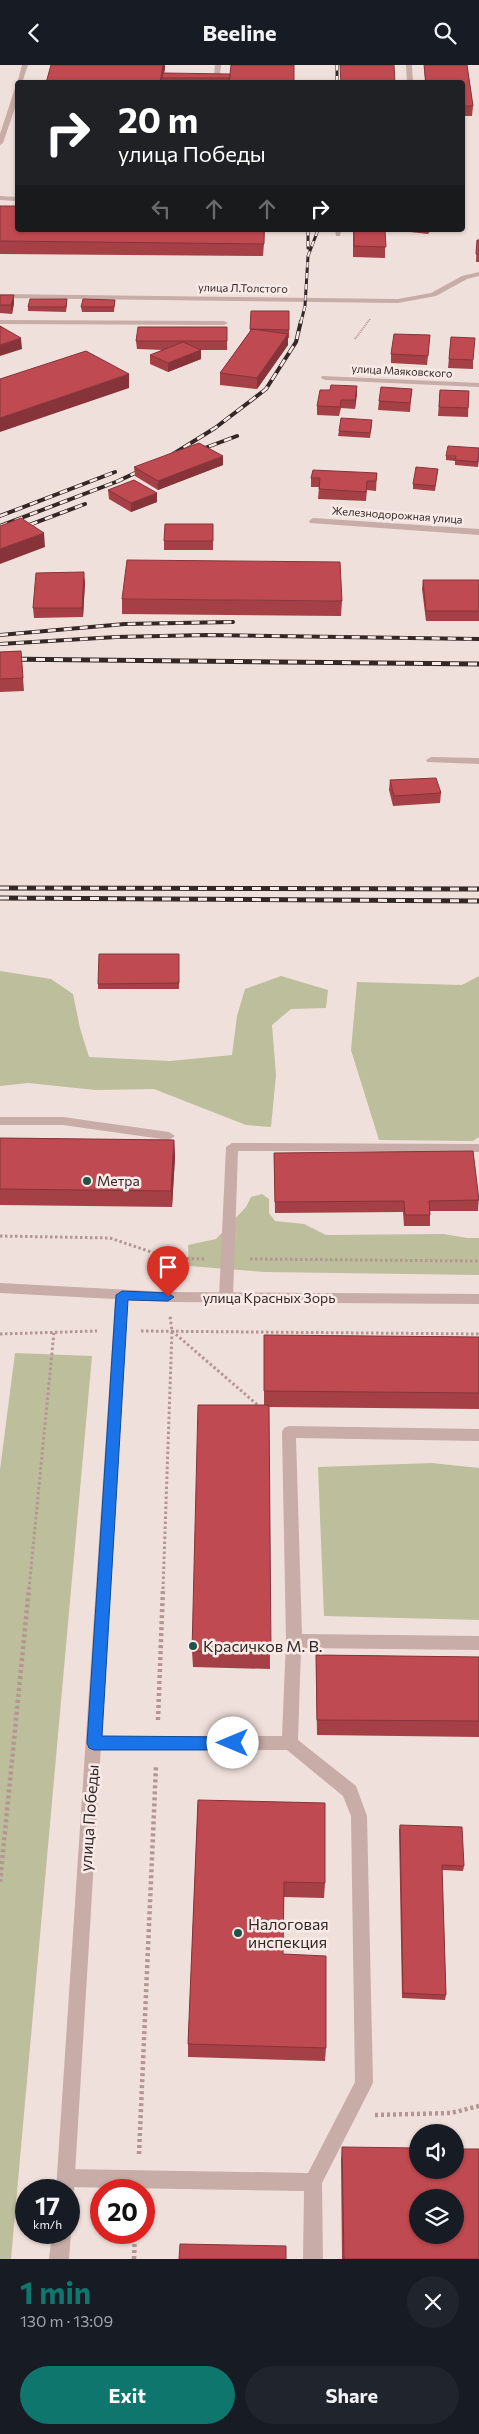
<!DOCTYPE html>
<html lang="en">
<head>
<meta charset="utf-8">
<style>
	:root { --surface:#171b24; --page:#20242c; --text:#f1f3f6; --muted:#9ea1a6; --accent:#0f766e }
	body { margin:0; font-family:Commissioner,sans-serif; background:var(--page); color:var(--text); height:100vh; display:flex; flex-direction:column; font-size:19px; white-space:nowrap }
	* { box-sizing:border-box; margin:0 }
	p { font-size:16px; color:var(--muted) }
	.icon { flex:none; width:28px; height:28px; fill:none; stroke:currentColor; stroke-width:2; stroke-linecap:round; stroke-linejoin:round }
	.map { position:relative; height:2194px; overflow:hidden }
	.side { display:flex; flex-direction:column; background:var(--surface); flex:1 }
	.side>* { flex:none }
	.top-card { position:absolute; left:15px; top:15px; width:450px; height:152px; border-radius:5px; box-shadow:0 1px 4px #0004; background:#202124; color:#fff; overflow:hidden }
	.buttons { position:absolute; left:409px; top:2059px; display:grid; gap:10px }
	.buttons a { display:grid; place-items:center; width:55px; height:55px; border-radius:50%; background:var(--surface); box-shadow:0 1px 4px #0004; font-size:25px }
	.speed { position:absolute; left:15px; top:2114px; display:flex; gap:10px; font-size:25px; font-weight:700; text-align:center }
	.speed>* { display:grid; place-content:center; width:65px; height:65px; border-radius:50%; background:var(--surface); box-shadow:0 1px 4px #0004; line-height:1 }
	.speed small { font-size:12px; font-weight:400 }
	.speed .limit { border:8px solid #d22; background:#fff; color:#111 }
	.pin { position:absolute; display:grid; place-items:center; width:42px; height:42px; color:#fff; margin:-51px -21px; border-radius:50% 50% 50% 0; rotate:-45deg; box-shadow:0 0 5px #0007 }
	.pin .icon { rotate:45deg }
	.me { position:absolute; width:55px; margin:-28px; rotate:270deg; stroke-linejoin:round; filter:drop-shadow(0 0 4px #0008) }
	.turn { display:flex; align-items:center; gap:18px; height:105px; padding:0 20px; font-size:22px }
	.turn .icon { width:65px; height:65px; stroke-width:2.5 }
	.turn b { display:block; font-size:35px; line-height:42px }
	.lanes { display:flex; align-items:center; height:48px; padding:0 20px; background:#0003; justify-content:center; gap:25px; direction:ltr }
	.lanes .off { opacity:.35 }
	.round { display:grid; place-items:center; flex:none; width:52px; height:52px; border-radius:26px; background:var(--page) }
	.overview { display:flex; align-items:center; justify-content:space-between; height:85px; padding:0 20px }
	h1 { font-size:30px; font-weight:700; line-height:38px; color:var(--accent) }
	.cta { display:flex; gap:10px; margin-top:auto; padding:10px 20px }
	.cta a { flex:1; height:58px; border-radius:30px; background:var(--accent); color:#fff; font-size:20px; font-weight:700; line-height:58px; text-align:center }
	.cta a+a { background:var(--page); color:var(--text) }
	header { display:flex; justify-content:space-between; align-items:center; height:65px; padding:0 20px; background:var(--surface); font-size:22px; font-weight:700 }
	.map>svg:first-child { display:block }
	.green { fill:#bdbe9c }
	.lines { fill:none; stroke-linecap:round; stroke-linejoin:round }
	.path-far2 { stroke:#b39692; stroke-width:2; stroke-dasharray:1 1; stroke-linecap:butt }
	.path-far1 { stroke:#b39692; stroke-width:3; stroke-dasharray:2.5 2.5; stroke-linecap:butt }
	.path { stroke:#b39692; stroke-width:4.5; stroke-dasharray:3 3; stroke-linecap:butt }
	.service { fill:#c7aca7; fill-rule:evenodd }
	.minor { fill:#c7aca7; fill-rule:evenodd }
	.tertiary { fill:#c7aca7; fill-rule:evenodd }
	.rail-far2-casing { stroke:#342827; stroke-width:3 }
	.rail-far1-casing { stroke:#342827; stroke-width:4 }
	.rail-casing { stroke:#342827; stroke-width:5 }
	.rail-far2 { stroke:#f8ebe7; stroke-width:2; stroke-dasharray:5.5; stroke-linecap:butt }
	.rail-far1 { stroke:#f8ebe7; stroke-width:2.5; stroke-dasharray:8; stroke-linecap:butt }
	.rail { stroke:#f8ebe7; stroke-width:3; stroke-dasharray:9; stroke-linecap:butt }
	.wall { fill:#a44046 }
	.shaded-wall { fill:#863439 }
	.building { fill:#bf4a51; stroke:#863439; fill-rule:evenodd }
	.route { fill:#1a73e8; stroke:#114b97 }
	.poi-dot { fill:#1f5447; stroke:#f8ebe7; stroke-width:2 }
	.labels { text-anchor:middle; stroke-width:5; stroke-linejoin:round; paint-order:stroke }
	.far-street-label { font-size:11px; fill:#342827; stroke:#f8ebe7 }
	.poi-label { font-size:14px; fill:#342827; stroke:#f8ebe7; text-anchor:start }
	.street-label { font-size:14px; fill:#342827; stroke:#f8ebe7 }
	.near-poi-label { font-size:16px; fill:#342827; stroke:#f8ebe7; text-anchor:start }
	.near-street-label { font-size:16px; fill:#342827; stroke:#f8ebe7 }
</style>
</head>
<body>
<header><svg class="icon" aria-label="back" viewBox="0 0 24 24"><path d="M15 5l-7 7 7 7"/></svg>Beeline<svg class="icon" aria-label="search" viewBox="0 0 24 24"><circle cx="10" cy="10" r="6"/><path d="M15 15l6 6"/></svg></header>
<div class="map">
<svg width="479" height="2194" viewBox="0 0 479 2194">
	<rect width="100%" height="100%" fill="#f0e0db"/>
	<!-- green -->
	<path class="green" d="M0 906 51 914 73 929 80 963 89 992 170 996 232 990 237 951 245 924 281 911 328 925 326 943 291 944 272 960 276 1010 271 1062 246 1060 154 1024 95 1025 28 1018 0 1021Z
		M479 911V1072L473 1076 379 1075 351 985 357 917 462 920Z
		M262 1129 269 1134V1148L275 1156 304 1159 326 1170 444 1169 467 1173H479V1210L265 1207 189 1201 188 1180 216 1174 246 1142 251 1132Z
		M15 1288 92 1291 11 2194H0V1405Z
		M432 1398 479 1403V1555L324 1551 318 1402Z"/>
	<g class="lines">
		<!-- path-far2 -->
		<path class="path-far2" d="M355 274 370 254"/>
		<!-- path-far1 -->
		<path class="path-far1" d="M0 1171 110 1173 169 1193 206 1194
			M250 1194 479 1196
			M168 1213 169 1193
			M141 1266 479 1269
			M172 1266 260 1342
			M0 1269 97 1266
			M29 1524 54 1267
			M163 1524 172 1266 170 1251"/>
		<!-- path -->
		<path class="path" d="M158 1655 163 1523
			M0 1817 29 1523
			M375 2050 451 2048 479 2041
			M139 2089 156 1701
			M134 2194 135 2168"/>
		<!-- service -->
		<path class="service" d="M22 0H28L22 18 17 19Z
			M215 0H221L219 18H213Z
			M406 0H412L413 18H407Z
			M18 21V34L3 78 0 80V69L15 23Z
			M0 131 18 132V136L0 135Z
			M335 165H341L340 171H336Z
			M0 255 224 256 228 258 224 260 0 259Z
			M431 692 479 693V699L427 697 426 695Z
			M0 1052H63L169 1067 175 1071 169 1075 63 1060H0Z
			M232 1078 479 1079V1087L238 1086 233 1232 231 1235H221L219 1232 226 1082Z
			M289 1361 479 1364V1376L296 1373 302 1569 479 1571V1585L301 1583 298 1675 356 1721 367 1751 373 2018 322 2118 323 2194H303L304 2126 66 2122 59 2120 57 2113 59 2106 66 2104 308 2108 355 2017 351 1751 343 1731 287 1685H94L88 1683 86 1678 88 1673 94 1671H282L286 1576 282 1367 284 1363Z"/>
		<!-- minor -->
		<path class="minor" d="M479 207V211L467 214 436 231 398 238 0 233V229L398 234 431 228 462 211Z
			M322 311 479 318V322L325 315 321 313Z
			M313 453 479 464V470L310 458 309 456Z"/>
		<!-- tertiary -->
		<path class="tertiary" d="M0 1218 168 1227 479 1229V1239L168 1237 128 1235 74 2125 72 2132 69 2133V2125H56L115 1234 0 1228Z
			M69 2164 71 2168 69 2194H49L52 2168H69Z"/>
		<!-- rail-far2 casing -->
		<g class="rail-far2-casing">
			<path id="rail-far2" d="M337 0V18
				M308 165V183
				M301 257 305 241 308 191 318 165"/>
		</g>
		<!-- rail-far1 casing -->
		<g class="rail-far1-casing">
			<path id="rail-far1" d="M194 387 237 371
				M170 391 215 363 266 324 296 277 301 256
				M116 417 148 402
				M0 451 115 407
				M0 461 121 415
				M0 471 85 439
				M0 570 125 559 233 557
				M0 579 116 572 207 570 479 574"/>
		</g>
		<!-- rail casing -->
		<g class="rail-casing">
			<path id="rail" d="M0 594 479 599
				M0 823 479 824
				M0 833 479 836"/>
		</g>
		<!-- rail-far2 -->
		<use href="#rail-far2" class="rail-far2"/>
		<!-- rail-far1 -->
		<use href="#rail-far1" class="rail-far1"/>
		<!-- rail -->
		<use href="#rail" class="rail"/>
	</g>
	<!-- wall -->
	<path class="wall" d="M51 0H165L164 8 294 18H46Z
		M424 0H467L473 41 472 51H462V18H425Z
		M0 141 265 165 263 191 0 189Z
		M353 165H385V193L353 192Z
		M392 165H431L428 169Z
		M477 175H479V197H476Z
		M0 230 14 238 12 249 0 248Z
		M115 235 114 247H82L81 242Z
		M67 239 66 247 28 246V242Z
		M251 246H289V273H288V280L257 324 220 320V308L250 266Z
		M227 262V285H200L201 294 168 307 150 299V290L163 285 137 284 136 276Z
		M430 270 427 300 391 298V289Z
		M451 272 473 295V304L448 303Z
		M357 321 355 344 341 343 339 351 317 350V341L330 325Z
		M412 324 410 347 378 345 379 336Z
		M440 325 469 326 468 352 438 351Z
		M372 360 370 373 338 371 339 366Z
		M446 391 479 392 478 402 455 400V396L446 395Z
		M223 400 158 425 135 411 134 402Z
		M438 404 435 426 413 424V419Z
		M377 408 376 426 367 425 366 436 318 434 319 422H311V413Z
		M108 425 157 437 131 447 109 434Z
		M213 468V485H164V476Z
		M423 515H479V556H426L422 524Z
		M85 517 83 552 34 553 33 543Z
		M122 534 342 536 341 551 122 549Z
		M21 586 24 626 0 627V587Z
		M390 715 441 728 440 738 393 741 389 725Z
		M179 889V924H98V919Z
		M0 1073 174 1075 175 1092 172 1142 0 1140Z
		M274 1088 479 1131 478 1146H430V1161H404L403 1147 275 1148Z
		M264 1270 479 1272V1344L269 1342 270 1604 193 1602 192 1586 264 1340Z
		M316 1590 479 1592V1672L317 1670 316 1606Z
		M198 1735 325 1818 324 1833 284 1832 283 1889 326 1983 325 1996 188 1992V1979Z
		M400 1760 464 1801 463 1806 442 1805 446 1930 445 1935 402 1933 399 1765Z
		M342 2082 479 2194H342L341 2095Z"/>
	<!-- shaded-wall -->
	<path class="shaded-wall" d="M163 0H165V4L163 13H162V18H160Z
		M14 230V238L12 249 11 240Z
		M288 269V280L257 324V313Z
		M21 273 22 284 0 291V280Z
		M201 285V294L168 307V298Z
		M129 309V323L0 367V353Z
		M357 321V330L355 344V335Z
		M223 391V400L158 425V416Z
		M157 428V437L131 447V438Z
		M44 468 45 482 0 499V484Z
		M84 507 85 517 83 552 82 543Z
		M174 1075 175 1092 172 1142 171 1126Z"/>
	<!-- building -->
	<path class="building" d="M51 0H163L160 18H46Z
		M231 0H294V18H229Z
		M340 0H394L395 18H341Z
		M424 0H467L473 41H462V18H426Z
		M163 8 230 9V13H162Z
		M0 141H18V165H264V179L0 176Z
		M354 165H385L386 182 354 181Z
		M477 175H479V189H476Z
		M0 230H14L11 240H0Z
		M30 234H67L66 242H28Z
		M83 234 115 235 114 242H81Z
		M251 246H289V265L250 264Z
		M0 261 21 273 0 280Z
		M138 262H227V276H136Z
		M252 264 288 269 257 313 220 308Z
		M394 269 430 270 428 291 391 289Z
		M451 272 475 273 473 295 449 294Z
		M183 277 201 285 168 298 150 290Z
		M86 286 129 309 0 353V314Z
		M331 320 357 321 355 335H341L340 342 317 341 320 325H330Z
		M381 322 412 324 410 338 379 336Z
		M440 325 469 326 468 343 439 342Z
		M341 353 372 355 370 368 339 366Z
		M199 378 223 391 158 416 134 402Z
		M448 381 479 383 478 397 455 395 456 391H446Z
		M416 402 438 404 435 421 413 419Z
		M313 405 377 408 376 416H367L366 427 319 424 320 413H311Z
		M134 415 157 428 131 438 108 425Z
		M21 453 44 468 0 484V461Z
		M165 459H213V476H164Z
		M127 495 340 497 342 536 122 534Z
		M84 507 82 543H33L36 508Z
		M423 515H479V546H426Z
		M21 586 23 613 0 614V587Z
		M436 713 441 728 394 731 390 715Z
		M99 889H179V918L98 919Z
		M0 1073 174 1075 171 1126 0 1124Z
		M473 1086 479 1135 429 1136 430 1150H405L404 1136 275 1137 274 1088Z
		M264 1270 479 1272V1328L264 1326Z
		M198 1340H269L271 1588 192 1586Z
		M316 1590 479 1592V1656L317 1655Z
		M198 1735 325 1738V1818L284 1817 283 1889 326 1891V1983L188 1979Z
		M400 1760 462 1762 464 1801 442 1800 446 1930 403 1928Z
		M342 2082 418 2083V2105H455V2084H479V2194H344ZM418 2132H455V2170H418Z
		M180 2179 286 2181V2194H179Z"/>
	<!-- route -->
	<path class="route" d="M122 1226 168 1228 174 1232 168 1236 128 1235 102 1671 233 1672 238 1674 240 1678 238 1683 233 1685H94L89 1683 87 1678 116 1230Z"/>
	<!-- markers -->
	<g class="poi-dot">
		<circle cx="87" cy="1116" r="5"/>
		<circle cx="193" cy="1581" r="5"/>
		<circle cx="238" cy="1868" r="5"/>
	</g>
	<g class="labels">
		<!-- far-street labels -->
		<g class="far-street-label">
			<text transform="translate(243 223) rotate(1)" y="4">улица Л.Толстого</text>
			<text transform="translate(402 306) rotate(3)" y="4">улица Маяковского</text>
			<text transform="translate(397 450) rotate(4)" y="4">Железнодорожная улица</text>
		</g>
		<!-- poi labels -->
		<g class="poi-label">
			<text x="97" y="1121">Метра</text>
		</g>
		<!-- street labels -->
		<g class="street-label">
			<text x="269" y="1238">улица Красных Зорь</text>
		</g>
		<!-- near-poi labels -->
		<g class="near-poi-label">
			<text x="203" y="1587">Красичков М. В.</text>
			<text x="248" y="1865">Налоговая<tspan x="248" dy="18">инспекция</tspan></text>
		</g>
		<!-- near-street labels -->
		<g class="near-street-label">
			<text transform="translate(89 1753) rotate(-86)" y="6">улица Победы</text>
		</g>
	</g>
</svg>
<div class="buttons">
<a><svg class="icon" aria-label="sound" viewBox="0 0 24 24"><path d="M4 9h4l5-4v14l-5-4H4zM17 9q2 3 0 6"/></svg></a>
<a><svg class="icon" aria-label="layers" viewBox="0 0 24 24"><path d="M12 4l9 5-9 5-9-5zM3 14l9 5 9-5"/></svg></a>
</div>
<div class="speed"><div>17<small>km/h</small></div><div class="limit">20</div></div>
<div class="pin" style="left:168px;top:1232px;background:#d93025"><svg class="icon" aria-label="arrive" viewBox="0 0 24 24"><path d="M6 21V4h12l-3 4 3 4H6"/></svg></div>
<svg class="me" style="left:233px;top:1678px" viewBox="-20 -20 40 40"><circle r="19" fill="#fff"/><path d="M0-13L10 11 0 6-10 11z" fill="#1a73e8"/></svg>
<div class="top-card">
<div class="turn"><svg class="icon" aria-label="right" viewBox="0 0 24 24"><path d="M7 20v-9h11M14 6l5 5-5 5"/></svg><div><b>20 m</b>улица Победы</div></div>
<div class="lanes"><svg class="icon off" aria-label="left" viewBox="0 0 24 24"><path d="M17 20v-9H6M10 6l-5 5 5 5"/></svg><svg class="icon off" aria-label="ahead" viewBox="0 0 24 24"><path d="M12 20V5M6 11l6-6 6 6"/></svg><svg class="icon off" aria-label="ahead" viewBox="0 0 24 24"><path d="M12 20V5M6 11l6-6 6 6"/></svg><svg class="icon" aria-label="right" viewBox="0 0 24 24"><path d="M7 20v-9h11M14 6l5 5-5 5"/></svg></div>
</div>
</div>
<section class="side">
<div class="overview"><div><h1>1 min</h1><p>130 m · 13:09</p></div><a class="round"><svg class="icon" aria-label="close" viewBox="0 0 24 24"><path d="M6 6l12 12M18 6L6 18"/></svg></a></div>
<div class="cta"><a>Exit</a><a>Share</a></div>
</section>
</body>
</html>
